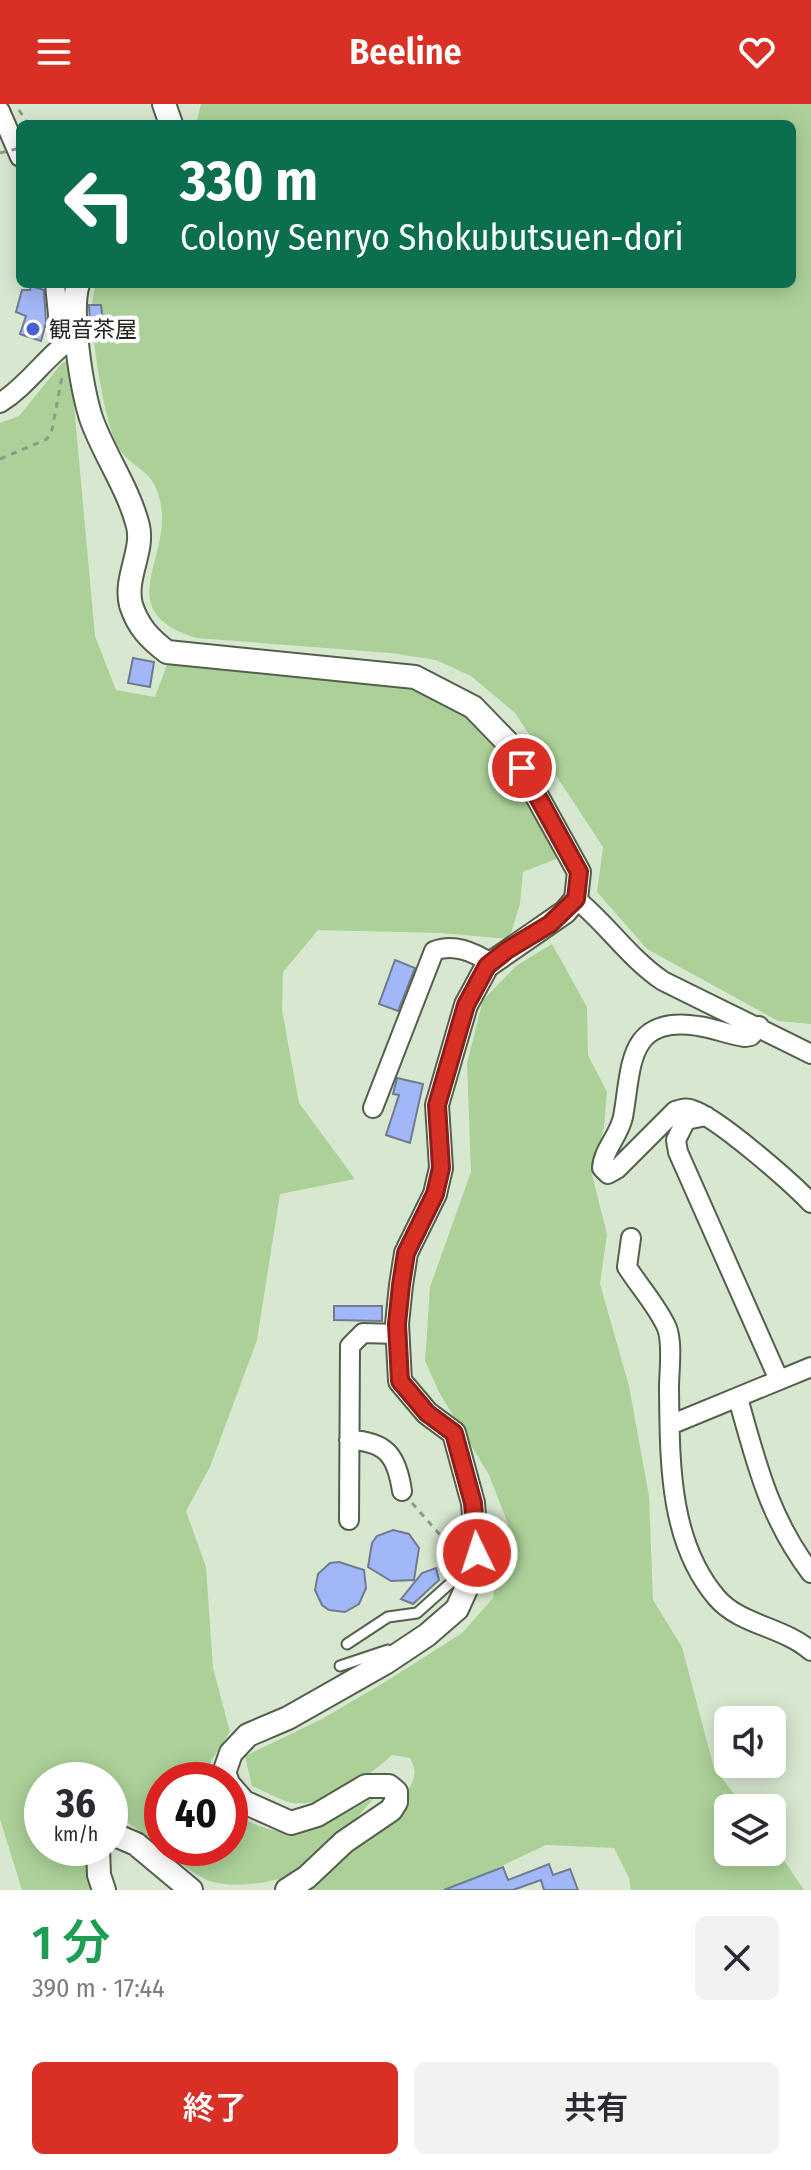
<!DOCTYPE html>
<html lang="ja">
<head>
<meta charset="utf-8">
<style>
	:root { --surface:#fff; --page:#f2f2f3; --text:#2b2b33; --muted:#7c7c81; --accent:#d93025 }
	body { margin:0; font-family:"Fira Sans Condensed","Noto Sans JP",sans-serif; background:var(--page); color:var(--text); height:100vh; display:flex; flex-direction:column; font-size:30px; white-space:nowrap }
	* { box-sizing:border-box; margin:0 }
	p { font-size:26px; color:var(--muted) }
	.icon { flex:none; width:44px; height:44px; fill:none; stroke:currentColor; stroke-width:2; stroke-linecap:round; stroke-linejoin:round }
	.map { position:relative; height:1786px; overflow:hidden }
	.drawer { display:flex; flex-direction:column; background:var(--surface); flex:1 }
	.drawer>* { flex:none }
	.top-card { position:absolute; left:16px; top:16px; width:780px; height:168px; border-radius:12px; box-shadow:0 4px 20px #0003; background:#0b6e4f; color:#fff; overflow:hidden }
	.controls { position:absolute; left:714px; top:1602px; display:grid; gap:16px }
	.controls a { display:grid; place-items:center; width:72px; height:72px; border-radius:12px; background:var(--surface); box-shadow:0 4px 20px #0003; font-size:40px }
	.speed { position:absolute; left:24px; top:1658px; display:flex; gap:16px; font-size:40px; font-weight:700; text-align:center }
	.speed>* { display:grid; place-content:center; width:104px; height:104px; border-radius:50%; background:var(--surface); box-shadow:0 4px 20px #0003; line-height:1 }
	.speed small { font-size:20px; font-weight:400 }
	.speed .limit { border:12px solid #d22; background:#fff; color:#111 }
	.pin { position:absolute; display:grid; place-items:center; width:68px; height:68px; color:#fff; margin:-34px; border:4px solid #fff; border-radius:50%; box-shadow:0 2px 8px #0007 }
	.me { position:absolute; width:88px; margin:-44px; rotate:356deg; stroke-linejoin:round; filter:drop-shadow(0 0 6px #0008) }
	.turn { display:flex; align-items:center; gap:28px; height:168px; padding:0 32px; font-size:36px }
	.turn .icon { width:104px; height:104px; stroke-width:2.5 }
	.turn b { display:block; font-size:56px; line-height:68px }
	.round { display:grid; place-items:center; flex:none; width:84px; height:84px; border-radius:12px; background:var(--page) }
	.overview { display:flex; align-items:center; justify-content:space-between; height:136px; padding:0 32px }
	h1 { font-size:48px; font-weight:600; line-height:60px; color:#1e9e55 }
	.cta { display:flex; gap:16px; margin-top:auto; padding:16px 32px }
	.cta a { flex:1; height:92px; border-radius:12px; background:var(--accent); color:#fff; font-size:32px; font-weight:600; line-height:92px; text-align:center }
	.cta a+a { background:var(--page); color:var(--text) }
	header { display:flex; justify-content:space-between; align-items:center; height:104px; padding:0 32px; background:var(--accent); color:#fff; font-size:36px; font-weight:600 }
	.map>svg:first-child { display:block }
	.green { fill:#abd198 }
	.building { fill:#a2b7f7; stroke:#727a90; stroke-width:2 }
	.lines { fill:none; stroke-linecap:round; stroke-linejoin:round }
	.service-casing { stroke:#53604c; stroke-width:13 }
	.minor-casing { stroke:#53604c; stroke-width:22 }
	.tertiary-casing { stroke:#53604c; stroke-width:26 }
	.path { stroke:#8f9a89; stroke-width:3; stroke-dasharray:6 6; stroke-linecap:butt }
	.service { stroke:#fff; stroke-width:9 }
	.minor { stroke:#fff; stroke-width:18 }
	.tertiary { stroke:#fff; stroke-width:22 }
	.path-bridge { stroke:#8f9a89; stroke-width:3; stroke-dasharray:6 6; stroke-linecap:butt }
	.route-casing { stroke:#8d1f18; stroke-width:20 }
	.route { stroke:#d93025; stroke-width:14 }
	.poi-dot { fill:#4860d4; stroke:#fff; stroke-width:3 }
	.labels { text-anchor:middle; stroke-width:8; stroke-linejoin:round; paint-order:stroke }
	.poi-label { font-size:22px; fill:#21271e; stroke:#fff; text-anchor:start }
</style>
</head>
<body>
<header><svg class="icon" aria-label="menu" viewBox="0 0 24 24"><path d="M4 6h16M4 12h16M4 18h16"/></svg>Beeline<svg class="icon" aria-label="heart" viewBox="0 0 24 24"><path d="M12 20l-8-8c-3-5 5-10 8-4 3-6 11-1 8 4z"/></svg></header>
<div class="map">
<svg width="811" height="1786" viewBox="0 0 811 1786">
	<rect width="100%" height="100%" fill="#d8e8d0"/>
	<!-- green -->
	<path class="green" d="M201 0H811V920L778 917 647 845 597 788 603 743 515 609 471 572 436 556 391 549 196 534C108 506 174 454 160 397 153 364 136 368 120 346 105 326 91 231 92 204 92 196 94 188 96 180H792V20H196Z
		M70 256 95 532 116 586 155 593 167 561 199 558 419 576 509 637 561 753 523 768 520 800 509 835 440 829 318 826 283 868 282 906 299 999 355 1075 280 1090 257 1236 210 1363 186 1407 206 1463 213 1564 230 1628 211 1657 210 1676H162V1743L118 1712 110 1716V1676H42V1744H87L86 1751 96 1786H22L0 1715V319L19 312 62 259Z
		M552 840 587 903 588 951 607 988 604 1023 592 1071 607 1130 600 1180 629 1282 649 1392 653 1496 682 1543 714 1664 745 1704H728V1748H772V1739L804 1786H631L629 1774 614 1744 546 1741 450 1786H311L404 1693C413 1679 419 1670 410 1654L392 1651C368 1673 328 1703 293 1699 280 1697 265 1687 252 1682L245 1652 322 1615 385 1578 462 1529 493 1494 508 1420 489 1371 439 1288 425 1257 430 1183 471 1068 467 959 483 896 516 862Z
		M375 1693C356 1714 337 1739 316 1757 291 1778 239 1786 209 1777 192 1769 177 1757 163 1744H230V1705C284 1747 323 1722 375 1693Z"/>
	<!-- building -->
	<path class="building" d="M31 182 44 186 46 219 41 237 20 230 26 212 16 208 22 186H30Z
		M89 201H101L105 235 91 236Z
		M133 554 154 558 150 583 128 579Z
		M395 856 415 864 398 907 379 900Z
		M397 974 423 980 410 1039 386 1031 399 991 393 990Z
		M334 1202H382V1217L334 1216Z
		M393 1426 409 1430 419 1444 414 1476 391 1477 368 1463 372 1439 377 1432Z
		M339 1458 364 1466 366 1484 359 1500 345 1508 329 1506 322 1501 315 1486 318 1470 330 1459Z
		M436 1464 439 1476 413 1500 401 1495 422 1469Z
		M549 1760 553 1771 570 1765 578 1786H544L541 1776 513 1786H444L503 1763 508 1776Z"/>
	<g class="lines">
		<!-- service casing -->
		<g class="service-casing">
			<path id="service" d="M347 1540 388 1513 417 1509 455 1475 469 1480
				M340 1562 388 1546"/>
		</g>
		<!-- minor casing -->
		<g class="minor-casing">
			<path id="minor" d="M0 7 20 53
				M55 180 61 242
				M0 299C30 280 47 250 76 232
				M576 795C607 820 629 854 663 877L811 950
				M759 922 751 932 745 933C729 931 714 924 698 922 626 911 632 964 623 1013 619 1032 603 1046 602 1064L608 1070 617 1065 675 1007C682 1005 687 1003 693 1006 718 1014 791 1078 811 1099
				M373 1004 434 847C454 839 473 848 491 859
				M706 1012 686 1016 676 1036 678 1048 779 1276
				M631 1134 627 1163C639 1182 658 1203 667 1224 673 1240 669 1267 669 1284 670 1355 668 1437 717 1494 740 1521 784 1523 811 1547
				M738 1294C756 1358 769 1414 811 1469
				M670 1321 811 1263
				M349 1336C387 1337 397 1353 402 1387
				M349 1416 350 1242 363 1229 397 1230"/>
		</g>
		<!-- tertiary casing -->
		<g class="tertiary-casing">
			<path id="tertiary" d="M164 0 171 20
				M78 180C69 208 82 285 91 314 104 351 128 383 138 422 144 447 124 474 131 501 138 523 150 535 167 548L415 573 473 603 507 638 579 768 576 795 565 808 487 862 466 901 437 1001 441 1064 435 1090 406 1149 401 1181 397 1220 400 1277 427 1309 454 1329 473 1399 477 1449 472 1472 457 1505 427 1531 385 1559 288 1614 248 1631 231 1649 224 1669 227 1676
				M230 1682 244 1698 291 1719 317 1711 366 1682H389L396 1688V1698L391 1706 344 1738 307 1773 287 1786
				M110 1733 115 1731 136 1740 191 1786
				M98 1744 99 1771 104 1786"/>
		</g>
		<!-- path -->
		<path class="path" d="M19 6 28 20
			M0 355 47 335 52 326 62 273
			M412 1399 457 1450"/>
		<!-- service -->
		<use href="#service" class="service"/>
		<!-- minor -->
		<use href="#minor" class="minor"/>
		<!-- tertiary -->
		<use href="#tertiary" class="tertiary"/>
		<!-- path-bridge -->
		<path class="path-bridge" d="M0 49 20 44"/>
	</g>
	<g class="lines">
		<!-- route casing -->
		<g class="route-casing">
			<path id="route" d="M477 1449 473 1399 454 1329 427 1309 400 1277 397 1220 401 1181 406 1149 435 1090 441 1064 437 1001 466 901 487 862 507 846 550 820 576 795 579 768 522 664"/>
		</g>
		<!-- route -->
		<use href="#route" class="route"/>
	</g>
	<!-- markers -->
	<circle class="poi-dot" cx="33" cy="225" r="8"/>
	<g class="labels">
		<!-- poi labels -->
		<g class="poi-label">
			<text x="49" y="233">観音茶屋</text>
		</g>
	</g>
</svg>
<div class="controls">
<a><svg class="icon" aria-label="sound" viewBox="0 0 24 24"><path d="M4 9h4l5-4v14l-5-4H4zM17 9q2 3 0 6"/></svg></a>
<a><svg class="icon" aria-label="layers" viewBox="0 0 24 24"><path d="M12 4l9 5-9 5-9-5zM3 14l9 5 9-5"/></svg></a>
</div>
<div class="speed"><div>36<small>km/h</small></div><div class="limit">40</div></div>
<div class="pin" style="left:522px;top:664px;background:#d93025"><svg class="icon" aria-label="arrive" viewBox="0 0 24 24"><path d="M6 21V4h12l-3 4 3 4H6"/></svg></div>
<svg class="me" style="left:477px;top:1449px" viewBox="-20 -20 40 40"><circle r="17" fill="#d93025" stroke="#fff" stroke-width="3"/><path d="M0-11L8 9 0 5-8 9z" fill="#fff"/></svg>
<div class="top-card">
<div class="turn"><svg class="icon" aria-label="left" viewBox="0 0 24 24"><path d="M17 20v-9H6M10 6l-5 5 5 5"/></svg><div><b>330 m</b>Colony Senryo Shokubutsuen-dori</div></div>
</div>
</div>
<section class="drawer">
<div class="overview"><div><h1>1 分</h1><p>390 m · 17:44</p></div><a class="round"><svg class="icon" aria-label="close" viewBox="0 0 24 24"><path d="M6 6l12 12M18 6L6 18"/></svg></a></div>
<div class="cta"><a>終了</a><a>共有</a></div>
</section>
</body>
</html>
